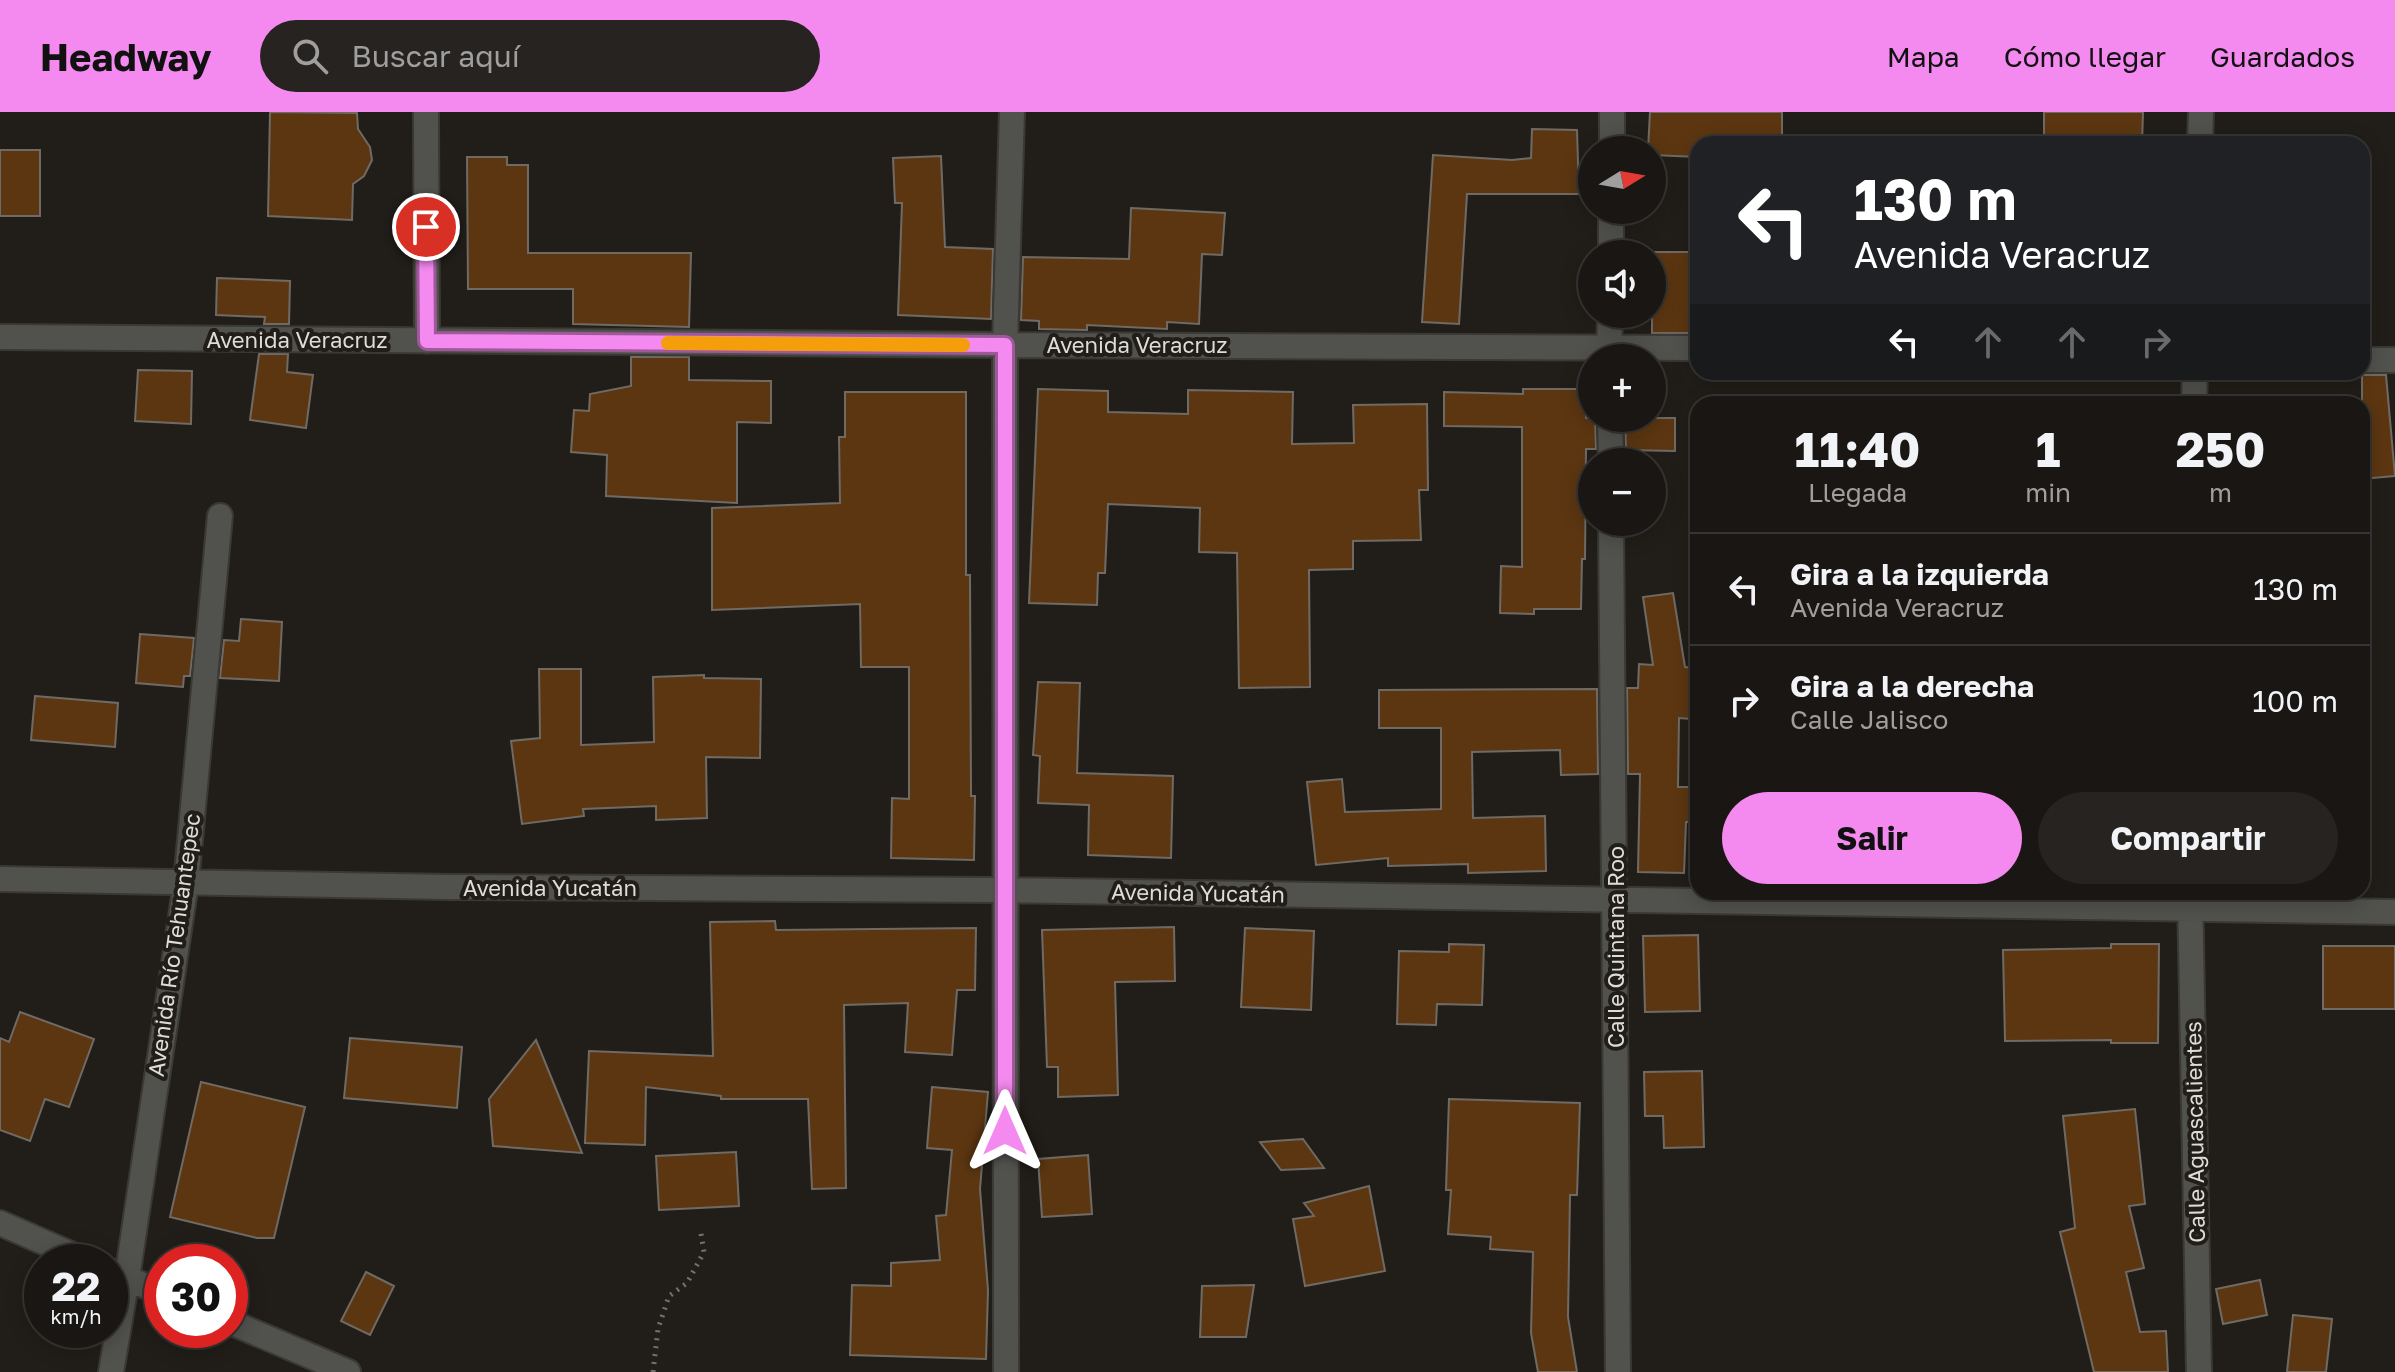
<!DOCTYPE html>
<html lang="es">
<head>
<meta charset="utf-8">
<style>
	:root { --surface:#191613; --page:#262321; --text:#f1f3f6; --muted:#9f9fa0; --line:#373533; --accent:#f489ef }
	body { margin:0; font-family:"Golos Text",sans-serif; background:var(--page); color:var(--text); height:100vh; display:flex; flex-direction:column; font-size:30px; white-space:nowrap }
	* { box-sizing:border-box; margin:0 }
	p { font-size:26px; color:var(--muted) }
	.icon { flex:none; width:44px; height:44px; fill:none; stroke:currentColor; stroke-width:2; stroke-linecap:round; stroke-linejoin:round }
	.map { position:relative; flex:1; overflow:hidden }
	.sheet { position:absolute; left:1690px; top:284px; width:680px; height:504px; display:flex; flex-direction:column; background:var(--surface); border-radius:24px; box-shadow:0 4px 20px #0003,0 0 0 2px var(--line) }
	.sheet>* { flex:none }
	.hud { position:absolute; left:1690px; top:24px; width:680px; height:244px; border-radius:24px; box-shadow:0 4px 20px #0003,0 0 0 2px var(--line); background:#202124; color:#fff; overflow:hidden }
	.needle { width:52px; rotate:79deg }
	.controls { position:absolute; left:1578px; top:24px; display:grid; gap:16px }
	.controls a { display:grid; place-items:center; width:88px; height:88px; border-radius:50%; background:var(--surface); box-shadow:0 4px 20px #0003,0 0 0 2px var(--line); font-size:40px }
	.speed { position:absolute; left:24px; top:1132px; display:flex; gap:16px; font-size:40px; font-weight:700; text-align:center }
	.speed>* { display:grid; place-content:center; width:104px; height:104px; border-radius:50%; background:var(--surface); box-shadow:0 4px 20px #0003,0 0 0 2px var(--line); line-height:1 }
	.speed small { font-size:20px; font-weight:400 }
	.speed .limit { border:12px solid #d22; background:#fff; color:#111 }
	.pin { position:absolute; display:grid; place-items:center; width:68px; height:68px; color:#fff; margin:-34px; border:4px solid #fff; border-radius:50%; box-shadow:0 2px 8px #0007 }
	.me { position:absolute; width:88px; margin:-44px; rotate:0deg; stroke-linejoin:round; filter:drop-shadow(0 0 6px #0008) }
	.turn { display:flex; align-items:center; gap:28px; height:168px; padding:0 32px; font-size:36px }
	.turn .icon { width:104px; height:104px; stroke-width:2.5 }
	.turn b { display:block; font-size:56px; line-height:68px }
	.lanes { display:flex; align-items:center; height:76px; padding:0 32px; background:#0003; justify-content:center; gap:40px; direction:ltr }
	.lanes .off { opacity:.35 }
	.eta { display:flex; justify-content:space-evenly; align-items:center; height:136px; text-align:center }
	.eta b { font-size:48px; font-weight:700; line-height:56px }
	.primary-button { display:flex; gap:16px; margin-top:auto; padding:16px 32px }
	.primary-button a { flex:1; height:92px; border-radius:48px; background:var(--accent); color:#111; font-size:32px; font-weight:700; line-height:92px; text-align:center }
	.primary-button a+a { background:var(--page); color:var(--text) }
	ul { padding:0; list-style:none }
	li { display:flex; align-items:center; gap:24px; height:112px; padding:0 32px; border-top:2px solid var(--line) }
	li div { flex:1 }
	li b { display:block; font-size:30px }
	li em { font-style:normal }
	header { display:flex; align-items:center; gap:48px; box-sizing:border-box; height:112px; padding:0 40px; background:var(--accent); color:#111 }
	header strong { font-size:38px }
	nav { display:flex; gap:44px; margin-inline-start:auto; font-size:28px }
	.search { width:560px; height:72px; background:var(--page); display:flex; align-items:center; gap:20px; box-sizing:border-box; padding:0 28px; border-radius:44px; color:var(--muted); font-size:30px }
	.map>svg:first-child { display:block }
	.building { fill:#5c3611; stroke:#706a64; stroke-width:2 }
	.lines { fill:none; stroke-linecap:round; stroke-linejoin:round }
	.minor-casing { stroke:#3b3934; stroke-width:28 }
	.path { stroke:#74716d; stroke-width:5; stroke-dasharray:2 6; stroke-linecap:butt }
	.minor { stroke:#51514e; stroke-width:24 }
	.route-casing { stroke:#9f599b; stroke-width:20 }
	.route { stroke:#f489ef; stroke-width:14 }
	.slow { stroke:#f59e0b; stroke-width:14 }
	.labels { text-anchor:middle; stroke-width:8; stroke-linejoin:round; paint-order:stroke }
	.street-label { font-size:22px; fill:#dedcd8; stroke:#211e19 }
</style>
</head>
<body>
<header>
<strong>Headway</strong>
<div class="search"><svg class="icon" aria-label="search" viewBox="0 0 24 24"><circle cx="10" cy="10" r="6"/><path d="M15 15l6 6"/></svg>Buscar aquí</div>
<nav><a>Mapa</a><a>Cómo llegar</a><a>Guardados</a></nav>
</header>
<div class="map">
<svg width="2395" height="1260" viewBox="0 0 2395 1260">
	<rect width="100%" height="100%" fill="#211e19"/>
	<!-- building -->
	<path class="building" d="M270 0 357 1 358 17 370 35 372 48 364 64 353 72 352 108 268 104Z
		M1650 0H1782V32H1698V45L1652 43V38H1648Z
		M2044 0H2143L2142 32H2044Z
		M1532 17 1577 18 1579 82H1467L1459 212 1422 210 1433 43 1512 48 1531 46Z
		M0 38H40V104H0Z
		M941 44 945 135 993 137 991 207 898 203 902 91H895L893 46Z
		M467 45H507V53H528V141H691L689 215 573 212V177H468Z
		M1131 96 1225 101 1222 143 1202 142 1199 212 1167 210V217L1087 213V218L1039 217V209L1021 208 1023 145 1129 147Z
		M1652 140H1698V221H1652Z
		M217 166 290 169 289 212H264L265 205 216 203Z
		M259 242H288L287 260 313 263 306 316 250 308Z
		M631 245H689V268L771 269V311L737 310V391L606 384 607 343 571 340 574 298 589 299 590 282 631 274Z
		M138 258 192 259 191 312 135 309Z
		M2362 263H2386L2395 364 2362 367Z
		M1038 277 1108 279V300L1188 302V278L1293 280 1292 332 1354 331 1353 293 1427 292 1428 378H1419L1421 428 1353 429V457L1309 458 1310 575 1239 576 1237 441 1199 440 1200 396 1108 392 1105 461H1098L1097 493 1029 491Z
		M1523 277H1586V306H1595L1596 337H1586L1585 447H1582L1581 497H1534V502L1500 501 1501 454 1522 455V315L1444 314V280L1523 282Z
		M845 280H966V463H970L971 684H975L974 748 891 746 892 686 909 687V555H861L860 492 712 498V396L840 391 839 325H845Z
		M1625 306H1675V339L1626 338Z
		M1673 481 1685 555 1694 556 1691 607 1679 606 1678 675H1698V710H1686L1684 761 1638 760 1640 662H1628L1627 576H1638L1639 552 1653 553 1643 485Z
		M241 507 282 510 279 569 220 566 224 528 239 529Z
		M140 522 194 526 190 564H184L183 575 136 571Z
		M539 557H581V633L654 630 653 565 704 563V566L761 567 760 646 706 645 707 706 656 708V694L583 697 584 704 522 712 511 629 540 626Z
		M1038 570 1080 571 1077 661 1173 664 1171 746 1088 743 1089 693 1038 691 1040 644 1033 643Z
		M1597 577 1598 662 1561 663 1560 638 1472 640 1473 706 1545 704 1546 759 1468 761V752L1388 754V746L1316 753 1307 670 1342 667 1345 700 1441 697V616H1379V578Z
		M35 584 118 591 115 635 31 628Z
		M775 809 776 818 976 816 975 878H957L952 943 905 940 908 891 844 893 846 1076 812 1077 808 987H721V984L646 975 645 1033 585 1031 589 939 713 944 710 810Z
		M1174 815 1175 869 1115 870 1118 983 1058 985V955H1047L1042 818Z
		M1245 816 1314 819 1311 898 1241 895Z
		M1698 823 1700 899 1645 900 1643 824Z
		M1449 832 1484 833 1482 893 1437 892 1436 913 1397 912 1399 839 1449 840Z
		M2111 832H2159L2158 931H2111V928L2005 929 2003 838 2111 836Z
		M2323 834H2395V897H2323Z
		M20 900 94 927 69 995 45 987 30 1029 0 1018V926L9 930Z
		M350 926 462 935 457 996 344 986Z
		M536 928 569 1009 582 1041 493 1034 489 987Z
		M1702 959 1704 1035 1664 1036 1663 1004H1645L1644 960Z
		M201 970 305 995 274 1126H257L170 1105Z
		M932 975 988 980 980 1077 988 1178 986 1247 850 1243 852 1173 891 1174V1151L940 1148 936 1104 946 1103 952 1038 927 1036Z
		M1449 987 1580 991 1577 1083H1570L1568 1205 1577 1260H1538L1531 1221 1533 1140 1490 1137 1491 1125 1448 1122 1451 1078H1446Z
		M2135 997 2145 1092 2129 1094 2144 1156 2126 1160 2140 1220 2166 1219 2168 1260H2094L2060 1120 2075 1116 2063 1004Z
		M1303 1027 1324 1056 1281 1058 1260 1030Z
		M736 1040 739 1094 659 1098 656 1044Z
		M1088 1043 1092 1102 1042 1105 1038 1047Z
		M1369 1074 1385 1159 1305 1174 1293 1107 1314 1104 1304 1091Z
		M366 1160 394 1174 370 1223 341 1209Z
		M2260 1168 2267 1203 2223 1212 2216 1177Z
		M1254 1173 1246 1225H1200L1202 1174Z
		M2293 1203 2332 1207 2326 1260H2287Z"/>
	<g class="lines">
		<!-- minor casing -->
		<g class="minor-casing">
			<path id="minor" d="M426 0 427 229
				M2200 32 2201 0
				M1612 38V0
				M1611 142V98
				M0 225 1005 233 1698 236
				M1609 246 1610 202
				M2362 248H2395
				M2194 292 2195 260
				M1610 306 1611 350
				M1611 410 1618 1260
				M0 767 449 775 1004 778 2395 800
				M2190 780 2199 1260
				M0 1111 89 1150
				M110 1159 162 1181
				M230 1210 348 1260
				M111 1260 127 1166 186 771 220 404
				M1006 1260 1005 233 1012 0"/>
		</g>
		<!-- path -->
		<path class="path" d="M653 1260 658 1217 669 1184 687 1171 704 1140 700 1116"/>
		<!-- minor -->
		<use href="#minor" class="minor"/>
	</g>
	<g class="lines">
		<!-- route casing -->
		<g class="route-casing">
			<path id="route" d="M426 115 427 229 1005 233V1019"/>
		</g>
		<!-- route -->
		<use href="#route" class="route"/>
		<!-- slow -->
		<path class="slow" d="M668 231 963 233"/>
	</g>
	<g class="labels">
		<!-- street labels -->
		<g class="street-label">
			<text x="297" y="236">Avenida Veracruz</text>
			<text x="1137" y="241">Avenida Veracruz</text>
			<text x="550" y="784">Avenida Yucatán</text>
			<text transform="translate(1198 781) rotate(1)" y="8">Avenida Yucatán</text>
			<text transform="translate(174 833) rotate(-82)" y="8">Avenida Río Tehuantepec</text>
			<text transform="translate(1616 835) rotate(-90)" y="8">Calle Quintana Roo</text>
			<text transform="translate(2195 1020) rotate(-91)" y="8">Calle Aguascalientes</text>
		</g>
	</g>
</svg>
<div class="controls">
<a><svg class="needle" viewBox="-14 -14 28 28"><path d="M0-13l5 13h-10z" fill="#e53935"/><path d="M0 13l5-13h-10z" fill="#9f9fa0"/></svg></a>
<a><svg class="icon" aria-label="sound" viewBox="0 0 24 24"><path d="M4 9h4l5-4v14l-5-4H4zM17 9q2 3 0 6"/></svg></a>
<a>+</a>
<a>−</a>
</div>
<div class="speed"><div>22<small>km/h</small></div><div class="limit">30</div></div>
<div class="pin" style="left:426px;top:115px;background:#d93025"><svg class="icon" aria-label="arrive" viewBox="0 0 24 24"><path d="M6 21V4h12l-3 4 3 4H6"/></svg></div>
<svg class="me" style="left:1005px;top:1019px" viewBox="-20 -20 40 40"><path d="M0-17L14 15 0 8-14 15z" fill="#f489ef" stroke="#fff" stroke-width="4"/></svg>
<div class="hud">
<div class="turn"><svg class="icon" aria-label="left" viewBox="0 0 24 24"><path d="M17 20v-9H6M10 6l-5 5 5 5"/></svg><div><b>130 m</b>Avenida Veracruz</div></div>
<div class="lanes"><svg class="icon" aria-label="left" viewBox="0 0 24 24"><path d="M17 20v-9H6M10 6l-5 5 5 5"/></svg><svg class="icon off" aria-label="ahead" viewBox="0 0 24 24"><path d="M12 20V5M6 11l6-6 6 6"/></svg><svg class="icon off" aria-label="ahead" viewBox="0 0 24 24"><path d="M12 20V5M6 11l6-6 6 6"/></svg><svg class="icon off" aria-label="right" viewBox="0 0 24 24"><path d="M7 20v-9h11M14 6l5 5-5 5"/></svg></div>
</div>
<section class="sheet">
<div class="eta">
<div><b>11:40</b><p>Llegada</p></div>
<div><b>1</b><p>min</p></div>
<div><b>250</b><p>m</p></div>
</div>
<ul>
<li><svg class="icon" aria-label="left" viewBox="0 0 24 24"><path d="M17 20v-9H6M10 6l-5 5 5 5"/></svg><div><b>Gira a la izquierda</b><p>Avenida Veracruz</p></div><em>130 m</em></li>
<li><svg class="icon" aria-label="right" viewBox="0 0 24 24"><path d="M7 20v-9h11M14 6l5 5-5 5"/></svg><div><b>Gira a la derecha</b><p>Calle Jalisco</p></div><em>100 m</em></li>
</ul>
<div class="primary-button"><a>Salir</a><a>Compartir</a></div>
</section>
</div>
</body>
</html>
